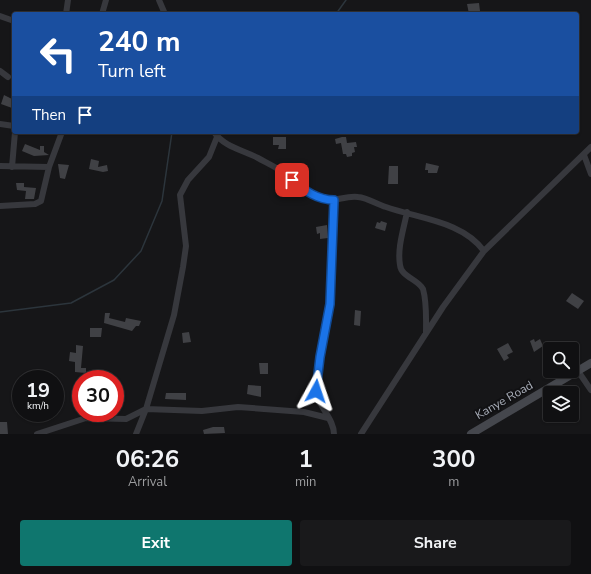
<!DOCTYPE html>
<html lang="en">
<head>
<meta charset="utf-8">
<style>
	:root { --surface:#101012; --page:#19191b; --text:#f1f3f6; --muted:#9c9d9f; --line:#303032; --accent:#0f766e }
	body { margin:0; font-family:"Nunito Sans",sans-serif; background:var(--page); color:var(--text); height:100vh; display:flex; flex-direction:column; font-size:15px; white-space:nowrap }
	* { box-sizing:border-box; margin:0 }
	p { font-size:13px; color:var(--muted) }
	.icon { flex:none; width:22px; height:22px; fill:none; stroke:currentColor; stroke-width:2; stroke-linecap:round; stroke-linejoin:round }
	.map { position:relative; height:434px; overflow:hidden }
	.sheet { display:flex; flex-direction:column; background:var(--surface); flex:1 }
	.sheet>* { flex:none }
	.top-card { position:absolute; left:12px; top:12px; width:567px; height:122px; border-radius:4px; box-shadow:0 1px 3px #0004,0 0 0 1px var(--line); background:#1a4fa0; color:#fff; overflow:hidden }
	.tools { position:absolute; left:543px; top:342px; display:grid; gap:8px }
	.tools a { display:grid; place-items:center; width:36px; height:36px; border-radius:4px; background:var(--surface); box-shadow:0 1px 3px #0004,0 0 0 1px var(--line); font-size:20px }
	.speed { position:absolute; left:12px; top:370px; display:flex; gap:8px; font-size:20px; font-weight:700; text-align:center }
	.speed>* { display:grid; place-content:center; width:52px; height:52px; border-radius:50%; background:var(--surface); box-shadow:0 1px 3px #0004,0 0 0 1px var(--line); line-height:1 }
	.speed small { font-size:10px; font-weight:400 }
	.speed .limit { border:6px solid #d22; background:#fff; color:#111 }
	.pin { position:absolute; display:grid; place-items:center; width:34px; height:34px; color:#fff; margin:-17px; border-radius:8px; box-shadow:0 2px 6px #0006 }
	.me { position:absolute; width:44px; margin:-22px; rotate:5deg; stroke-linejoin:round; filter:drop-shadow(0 0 3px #0008) }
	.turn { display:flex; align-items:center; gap:14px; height:84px; padding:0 20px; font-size:18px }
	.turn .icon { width:52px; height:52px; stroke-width:2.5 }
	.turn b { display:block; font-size:28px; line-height:34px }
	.then { display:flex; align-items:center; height:38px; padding:0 20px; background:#0003; gap:8px; font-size:15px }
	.eta { display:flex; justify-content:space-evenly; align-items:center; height:68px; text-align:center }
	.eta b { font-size:24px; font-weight:700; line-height:28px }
	.action { display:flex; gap:8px; margin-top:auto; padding:8px 20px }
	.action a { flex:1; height:46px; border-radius:4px; background:var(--accent); color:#fff; font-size:16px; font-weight:700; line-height:46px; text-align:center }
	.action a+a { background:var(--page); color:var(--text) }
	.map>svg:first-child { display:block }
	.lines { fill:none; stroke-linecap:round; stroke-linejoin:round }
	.stream { stroke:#2c353c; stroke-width:1.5 }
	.building { fill:#404145 }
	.minor { stroke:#37383d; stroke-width:6 }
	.secondary { stroke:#45474d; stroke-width:8 }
	.route-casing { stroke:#114b97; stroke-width:10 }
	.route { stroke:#1a73e8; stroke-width:7 }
	.labels { text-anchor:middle; stroke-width:4; stroke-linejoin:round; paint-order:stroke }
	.street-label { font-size:12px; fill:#a8adb8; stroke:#111113 }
</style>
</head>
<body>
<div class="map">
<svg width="591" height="434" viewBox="0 0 591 434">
	<rect width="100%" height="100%" fill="#161618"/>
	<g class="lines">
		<!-- stream -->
		<path class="stream" d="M336 14 346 0
			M0 312 71 303 114 280 141 251 162 201 172 132"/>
	</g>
	<!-- building -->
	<path class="building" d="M479 3 480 11 469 14 467 4Z
		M4 95 14 100 12 108 1 104Z
		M273 137H286V149H278L279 145H273Z
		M342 137H346L347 143 356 142 357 147H354L355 152 352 153V156L347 157 346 154H343L341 143 336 144 335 139Z
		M25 144 40 150V146H44V152L49 155 34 156 22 151Z
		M91 159 99 161 98 167 107 165 108 171 103 172 89 169Z
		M426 163 439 166 437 173H428V170H425Z
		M58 164 69 165 65 179 60 178Z
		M389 166H398V184H388Z
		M16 183H24V187L36 188 34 199H25L26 191 17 190Z
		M381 221 387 223 385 231 375 228 377 222 380 223Z
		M327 225 328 238 320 239V233L317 234 316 227Z
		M572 293 584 301 578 309 566 301Z
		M355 310 361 311 360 326 354 325Z
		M105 313H110L109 318 125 322 126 318 141 321 139 326H136L132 331 104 323Z
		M90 328H102L101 337H90Z
		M189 332 191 342 183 343 182 333Z
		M534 339 535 342 540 339 543 346 534 352 530 341Z
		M508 343 513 352 507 355 509 358 504 361 497 349Z
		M76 345 83 346 81 368H86V373L75 372V362L69 361 70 352 76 353Z
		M259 363H268V374H260Z
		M248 385 261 386V397L247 394Z
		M166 393H186V400L165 399Z
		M0 422H7L8 434H0Z
		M213 427H224L225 433 204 434 203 430Z"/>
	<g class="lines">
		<!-- minor -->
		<path class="minor" d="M159 0 165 14
			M66 14 68 0
			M102 14 106 0
			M0 16 14 21
			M0 71 8 77
			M0 124 14 126
			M214 132C224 147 243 150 258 158 267 163 276 167 284 173 296 183 307 194 322 199 334 203 345 195 358 197 368 198 376 204 386 207 420 219 462 221 484 251
			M584 155 591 174
			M0 166 49 167
			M12 167 15 132
			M0 206 35 204 41 201 49 167 62 132
			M407 212C404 228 397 248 400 265 401 277 418 279 423 289 427 303 426 319 426 333
			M578 371 591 390
			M37 434 86 418 126 419 146 409 202 411 238 407 304 412 328 418
			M136 434 146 409 174 315 183 267 186 246 180 195 188 180 209 157 217 137
			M334 434C334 418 317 406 316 389 316 360 326 332 329 304 333 270 332 235 334 200
			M361 434 443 307 484 251 591 147"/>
		<!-- secondary -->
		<path class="secondary" d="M471 434 591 363"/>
	</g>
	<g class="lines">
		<!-- route casing -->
		<g class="route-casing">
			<path id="route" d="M292 180C305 191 318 200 334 200L330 304 320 357 316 391"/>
		</g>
		<!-- route -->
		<use href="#route" class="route"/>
	</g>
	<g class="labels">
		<!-- street labels -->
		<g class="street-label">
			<text transform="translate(504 400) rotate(-30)" y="4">Kanye Road</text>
		</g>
	</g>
</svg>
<div class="tools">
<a><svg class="icon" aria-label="search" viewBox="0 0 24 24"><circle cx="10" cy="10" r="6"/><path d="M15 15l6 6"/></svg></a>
<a><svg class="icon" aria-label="layers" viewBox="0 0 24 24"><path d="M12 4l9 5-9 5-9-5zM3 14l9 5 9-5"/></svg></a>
</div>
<div class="speed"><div>19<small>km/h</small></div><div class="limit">30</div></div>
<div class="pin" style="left:292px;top:180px;background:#d93025"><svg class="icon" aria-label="arrive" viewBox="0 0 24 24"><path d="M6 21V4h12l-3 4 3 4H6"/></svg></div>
<svg class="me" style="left:316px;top:391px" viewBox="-20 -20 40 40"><path d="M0-17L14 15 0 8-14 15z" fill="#1a73e8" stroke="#fff" stroke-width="4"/></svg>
<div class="top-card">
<div class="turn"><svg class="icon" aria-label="left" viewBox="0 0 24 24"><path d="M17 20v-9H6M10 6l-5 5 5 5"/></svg><div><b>240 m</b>Turn left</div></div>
<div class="then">Then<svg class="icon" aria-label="arrive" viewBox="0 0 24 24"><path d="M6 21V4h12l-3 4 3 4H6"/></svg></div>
</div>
</div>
<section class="sheet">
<div class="eta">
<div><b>06:26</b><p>Arrival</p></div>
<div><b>1</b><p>min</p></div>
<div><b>300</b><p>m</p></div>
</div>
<div class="action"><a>Exit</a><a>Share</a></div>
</section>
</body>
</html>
